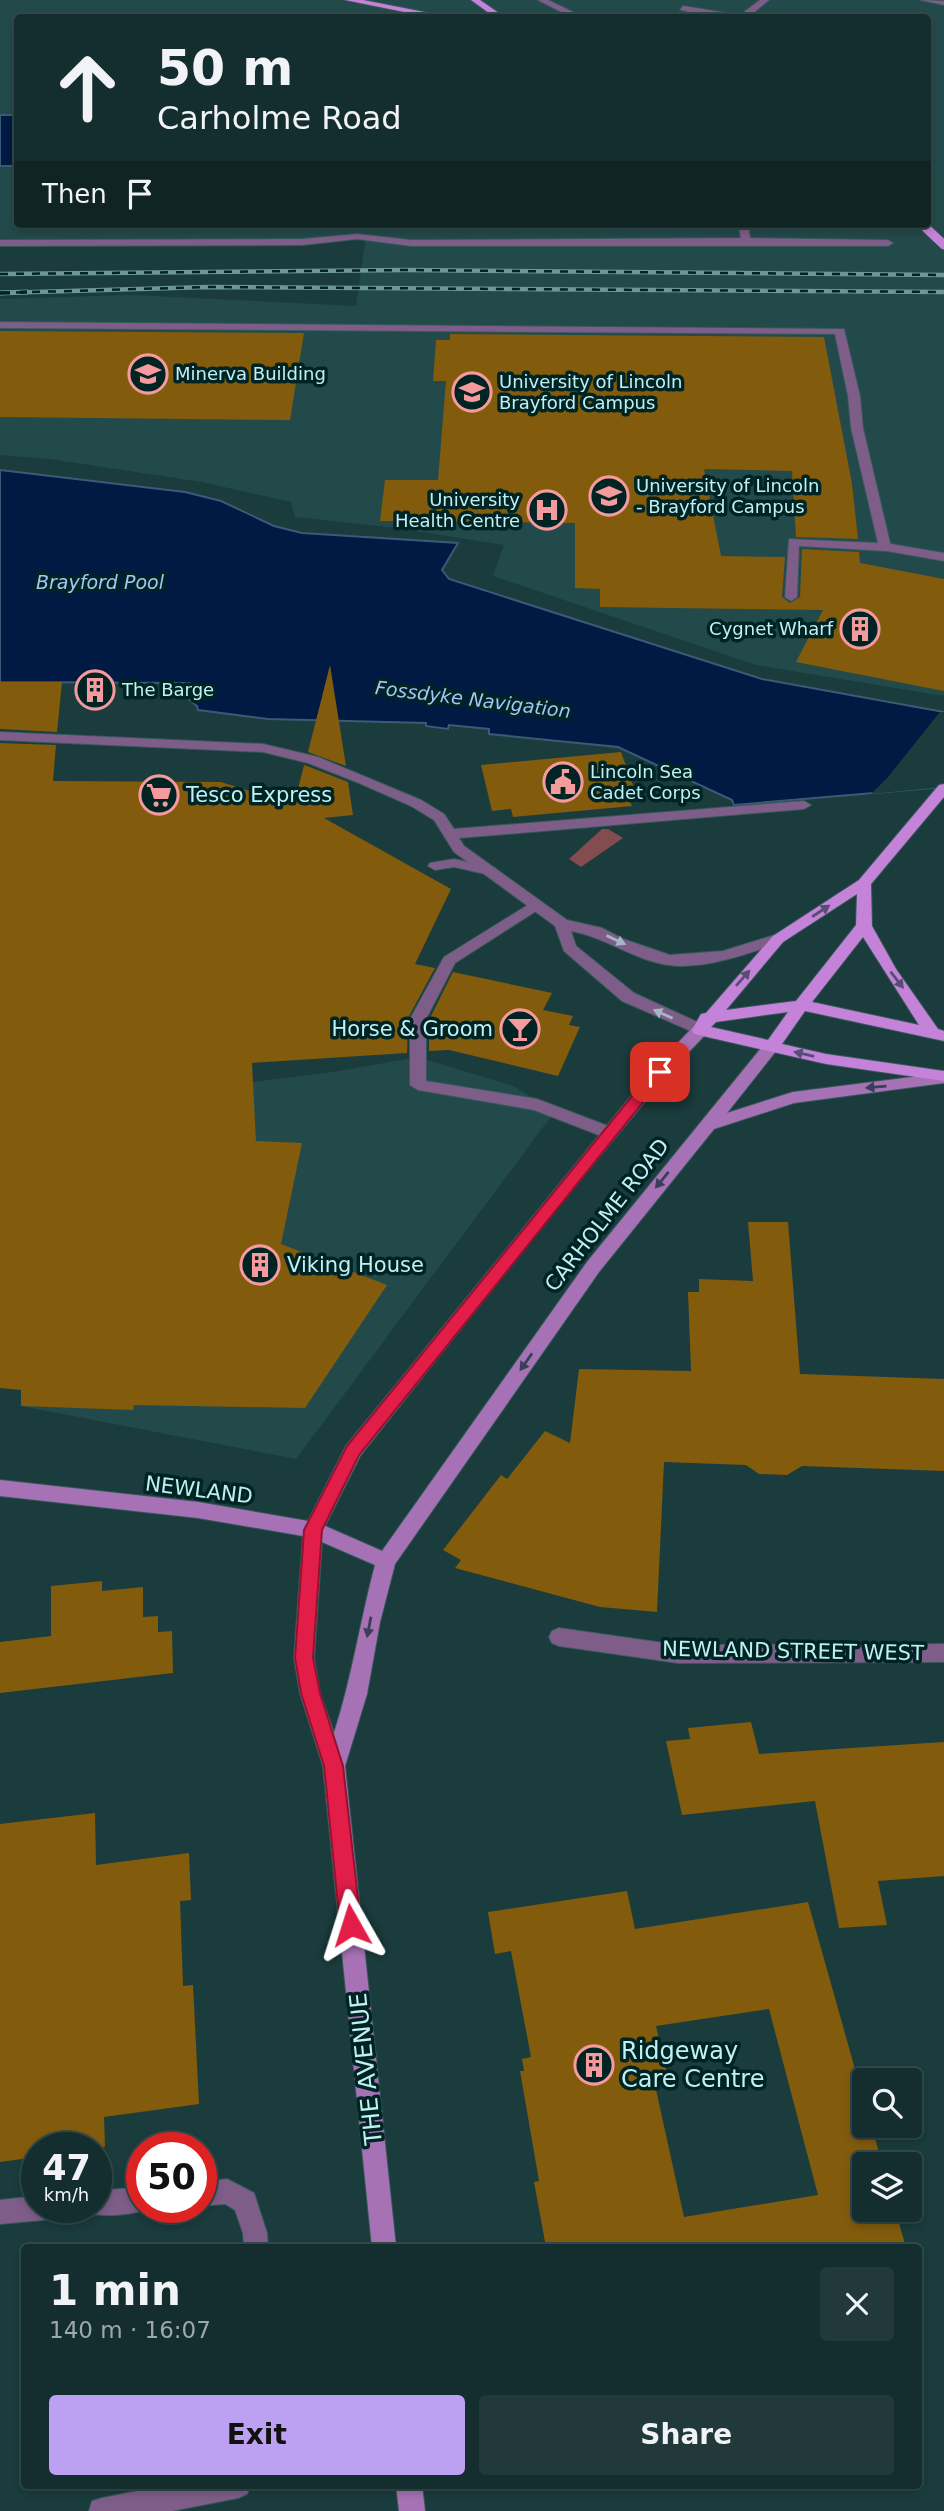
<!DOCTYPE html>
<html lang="en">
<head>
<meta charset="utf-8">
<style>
	:root { --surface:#142d2e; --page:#21393a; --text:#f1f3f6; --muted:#9da8aa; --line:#33494a; --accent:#bca0f2 }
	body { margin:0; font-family:"DejaVu Sans",sans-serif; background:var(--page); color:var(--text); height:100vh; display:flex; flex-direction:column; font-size:26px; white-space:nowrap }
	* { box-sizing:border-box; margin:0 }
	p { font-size:23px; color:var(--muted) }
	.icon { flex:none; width:38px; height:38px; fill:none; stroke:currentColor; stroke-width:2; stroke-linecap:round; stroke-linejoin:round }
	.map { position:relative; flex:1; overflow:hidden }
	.panel { position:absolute; left:21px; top:2244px; width:901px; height:245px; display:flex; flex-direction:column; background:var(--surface); border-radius:7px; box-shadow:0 4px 10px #0003,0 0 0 2px var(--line) }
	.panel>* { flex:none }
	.hud { position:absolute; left:14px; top:14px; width:917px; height:214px; border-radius:7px; box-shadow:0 4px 10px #0003,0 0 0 2px var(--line); background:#142d2e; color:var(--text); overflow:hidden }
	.buttons { position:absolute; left:852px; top:2068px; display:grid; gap:14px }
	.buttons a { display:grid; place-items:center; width:70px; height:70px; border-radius:7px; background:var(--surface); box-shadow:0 4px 10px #0003,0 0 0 2px var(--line); font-size:35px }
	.speed { position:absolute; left:21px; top:2132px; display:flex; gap:14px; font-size:35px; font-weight:700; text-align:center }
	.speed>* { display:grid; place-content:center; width:91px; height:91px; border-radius:50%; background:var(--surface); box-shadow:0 4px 10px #0003,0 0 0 2px var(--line); line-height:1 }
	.speed small { font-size:18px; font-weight:400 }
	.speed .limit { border:10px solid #d22; background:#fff; color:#111 }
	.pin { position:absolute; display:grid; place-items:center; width:60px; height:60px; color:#fff; margin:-30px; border-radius:14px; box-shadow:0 4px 10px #0006 }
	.me { position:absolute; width:77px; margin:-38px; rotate:354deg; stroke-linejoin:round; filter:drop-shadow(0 0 5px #0008) }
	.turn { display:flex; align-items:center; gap:24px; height:147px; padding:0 28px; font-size:32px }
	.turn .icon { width:91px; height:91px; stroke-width:2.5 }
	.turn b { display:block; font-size:49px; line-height:60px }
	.then { display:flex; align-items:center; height:66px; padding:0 28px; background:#0003; gap:14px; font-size:26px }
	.round { display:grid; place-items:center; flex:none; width:74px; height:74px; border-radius:7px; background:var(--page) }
	.summary { display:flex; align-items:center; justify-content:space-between; height:119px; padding:0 28px }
	h1 { font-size:42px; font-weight:700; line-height:52px }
	.primary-button { display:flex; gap:14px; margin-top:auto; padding:14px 28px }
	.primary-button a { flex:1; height:80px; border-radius:7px; background:var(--accent); color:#111; font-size:28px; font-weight:700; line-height:80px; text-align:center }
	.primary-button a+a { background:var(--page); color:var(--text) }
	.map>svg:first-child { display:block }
	.built { fill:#234a4b; fill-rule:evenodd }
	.green { fill:#844c4e }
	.water { fill:#001a43; stroke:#3a5a78; stroke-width:2 }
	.pier { fill:#1a3c3d }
	.building { fill:#825b0d; fill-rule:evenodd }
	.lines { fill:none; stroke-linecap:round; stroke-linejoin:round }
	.lane-casing { stroke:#35595a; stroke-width:2 }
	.street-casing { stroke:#35595a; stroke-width:2 }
	.secondary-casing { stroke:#35595a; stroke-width:2 }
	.primary-casing { stroke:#35595a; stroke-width:2 }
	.lane { fill:#7e5e88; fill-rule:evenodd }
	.street { fill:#7e5e88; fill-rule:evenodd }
	.secondary { fill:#a672b5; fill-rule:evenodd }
	.primary { fill:#c482d8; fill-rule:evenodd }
	.rail-far1-casing { stroke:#6e9798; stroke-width:4.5 }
	.rail-casing { stroke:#6e9798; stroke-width:5 }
	.rail-far1 { stroke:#002324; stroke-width:2.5; stroke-dasharray:8; stroke-linecap:butt }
	.rail { stroke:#002324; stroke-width:3.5; stroke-dasharray:10; stroke-linecap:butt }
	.primary-bridge-casing { stroke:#35595a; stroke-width:10; stroke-linecap:butt }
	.primary-bridge { stroke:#c482d8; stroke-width:9 }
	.oneway { fill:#584e75 }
	.oneway2 { fill:#a6b6c8 }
	.oneway3 { fill:#3a3f57 }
	.route { fill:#e11d48; stroke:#92132f; stroke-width:2 }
	.labels { text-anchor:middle; stroke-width:7; stroke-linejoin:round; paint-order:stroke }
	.far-poi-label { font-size:18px; fill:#c0f0f2; stroke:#002324; text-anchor:start }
	.far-water-label { font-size:19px; font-style:italic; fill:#a3c5f8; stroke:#002324 }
	.poi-label { font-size:21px; fill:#c0f0f2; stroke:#002324; text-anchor:start }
	.street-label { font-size:21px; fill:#c0f0f2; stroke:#002324 }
	.near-poi-label { font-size:24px; fill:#c0f0f2; stroke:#002324; text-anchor:start }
	.near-street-label { font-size:24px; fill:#c0f0f2; stroke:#002324 }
</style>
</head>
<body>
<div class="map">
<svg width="944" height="2511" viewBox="0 0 944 2511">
	<rect width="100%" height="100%" fill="#1a3c3d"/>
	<!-- built -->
	<path class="built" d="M0 0H944V696L756 665 493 576 504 545 397 528 295 517 291 502 202 482 50 459 0 455V299L131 295 356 306 366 236 278 242 0 247ZM18 18H928V224H18Z
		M418 1057 513 1086 555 1111 296 1459 21 1406 20 1347 180 1091 333 1072Z"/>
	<!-- green -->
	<path class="green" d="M602 829H608L623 838 581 867 569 859Z"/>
	<!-- water -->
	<path class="water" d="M0 115H17V166H0Z
		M0 470 185 492 221 501 274 526 302 533 458 543 442 570 449 579 762 679 944 712V787L734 805 732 800 618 747 489 734V729L449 725 448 729 426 726V723L268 719 198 710 197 706 187 698 190 683 0 682Z"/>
	<!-- pier -->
	<path class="pier" d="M940 712H944V787L871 794 888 777Z"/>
	<!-- building -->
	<path class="building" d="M0 331 304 333 290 420 0 417Z
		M450 334 824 337 852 484 858 539 796 537 792 471 704 469 721 556 785 557 782 597 790 603 800 597 802 549 859 552 860 563 944 579V691L796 662 823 610 600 607V589L575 588V523L380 521 385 480H438L446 381H433L436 340H450Z
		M330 665 346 766 308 752Z
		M0 682H62L57 732 0 729Z
		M0 743 56 745 53 781 221 782 294 805 304 765 307 766 348 782 353 815 324 818 451 889 415 964 435 968 408 1018 407 1053 252 1063 256 1141 302 1143 281 1244 387 1285 305 1408 134 1405 133 1410 21 1406V1390L0 1388Z
		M621 752 636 793 627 794 632 806 513 817 511 809 492 811 481 765Z
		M453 972 552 993 543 1010 573 1016 569 1025 580 1027 558 1076 449 1050 429 1051V1020Z
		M748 1222H788L800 1374 944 1379V1471L802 1466 787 1475 759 1474 746 1465 664 1462 657 1612 600 1607 455 1568 461 1560 443 1550 501 1475 507 1479 545 1431 570 1443 579 1369 691 1371 688 1292H699V1279L753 1281Z
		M102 1581V1591L143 1587V1617L158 1616V1632L172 1631 173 1673 0 1693V1642L51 1636V1586Z
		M751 1722 759 1754 944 1742V1876L878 1881 887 1925 839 1928 815 1801 682 1815 666 1741 690 1739 688 1728Z
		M95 1813 96 1865 189 1853 191 1900 180 1901 183 1986 193 1985 199 2104 104 2117 105 2147H37V2157L0 2162V1824Z
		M627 1891 635 1929 808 1902 864 2101V2126H872L882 2165H864V2210H895L906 2247H546L534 2182 539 2181 520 2071H524L522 2059 531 2057 511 1951 495 1954 488 1912ZM769 2009 818 2195 684 2217 655 2085 669 2083 656 2026Z"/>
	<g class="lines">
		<!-- lane casing -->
		<g class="lane-casing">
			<path id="lane" d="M538 0H548L575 13 615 18 571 17Z
				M760 0H769L747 18 700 13 664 18 688 11 680 10 683 6 740 15Z
				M738 224H748L750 238 888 240 893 243 888 246H411L357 239 302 245 0 246V240L302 239 357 234 411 240 741 238Z
				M0 322 844 329 860 396 863 428 891 547 885 551 799 546 797 597 791 601 785 597 789 539 878 543 851 428 848 396 835 334 0 328Z
				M454 859 495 868 497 871 490 875 454 867 435 870 428 866 430 863Z
				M536 900 541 902 543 905 541 908 455 963 426 1019V1081L537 1099 616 1129 618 1133 616 1137H604L534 1110 418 1090 410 1085V1019L444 957Z
				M227 2179 254 2193 267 2233 268 2247H244L243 2233 235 2210 225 2204 201 2206V2182Z
				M142 2187V2207H151C136 2215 103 2218 87 2212L85 2207H96V2191Z
				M37 2196V2207H66L63 2216 54 2219 0 2224V2200Z
				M168 2485H251L247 2494 238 2498 172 2511H89L92 2501 102 2498Z"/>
		</g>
		<!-- street casing -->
		<g class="street-casing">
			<path id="street" d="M920 0 944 1V5Z
				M885 543 944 553V561L881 550 879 547Z
				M0 732 263 744 318 757 421 800 444 814 454 829 804 801 811 805 804 809 459 838 464 846 567 920 602 928 623 939 670 955 723 951 778 934 783 936 786 939 783 942C748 953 705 970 668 965 634 960 605 937 571 931L576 946 634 993 706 1026 708 1030 700 1035 622 1001 564 951 555 926 454 852 434 820 411 806 359 783 308 763 263 752 0 740Z
				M559 1628 678 1645 944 1644V1662L678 1663 559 1646 552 1643 549 1637 552 1631Z"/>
		</g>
		<!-- secondary casing -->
		<g class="secondary-casing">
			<path id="secondary" d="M700 1025 708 1030 706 1034 666 1076 552 1214 360 1456 325 1526 382 1551 587 1262 766 1042 772 1041 780 1046 727 1113 793 1092 944 1073V1083L794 1103 714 1129 599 1272 395 1564 380 1622 367 1694 345 1766 396 2247H372L323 1766 300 1693 294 1658 303 1536 198 1518 0 1496V1480L198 1502 308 1521 346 1446 654 1068 694 1026ZM322 1542 375 1565C360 1621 352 1678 334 1733L320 1693 314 1658Z
				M396 2485H422L425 2511H399Z"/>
		</g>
		<!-- primary casing -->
		<g class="primary-casing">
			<path id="primary" d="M345 0H363L455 18H434Z
				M471 0H480L506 18H496Z
				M944 784V797L871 884 872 926 896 969 938 1029 944 1031V1041L805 1011 782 1044 826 1054 944 1071V1081L826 1064 694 1034 692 1030 701 1014 706 1013 773 936 859 880 939 785ZM857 894 856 925 796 1001 726 1010 783 942ZM863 937 919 1025 812 1002ZM788 1012 768 1040 711 1027 716 1022Z"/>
		</g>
		<!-- lane -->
		<use href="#lane" class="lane"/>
		<!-- street -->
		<use href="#street" class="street"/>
		<!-- secondary -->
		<use href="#secondary" class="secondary"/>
		<!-- primary -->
		<use href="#primary" class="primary"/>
		<!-- rail-far1 casing -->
		<g class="rail-far1-casing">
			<path id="rail-far1" d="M0 274 406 270 944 275
				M0 293 208 287 944 292"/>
		</g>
		<!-- rail casing -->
		<g class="rail-casing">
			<path id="rail" d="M0 293 27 292"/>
		</g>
		<!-- rail-far1 -->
		<use href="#rail-far1" class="rail-far1"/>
		<!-- rail -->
		<use href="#rail" class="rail"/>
		<!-- primary-bridge casing -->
		<g class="primary-bridge-casing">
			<path id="primary-bridge" d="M926 228 944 245"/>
		</g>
		<!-- primary-bridge -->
		<use href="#primary-bridge" class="primary-bridge"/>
	</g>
	<!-- one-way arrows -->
	<defs><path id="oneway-solid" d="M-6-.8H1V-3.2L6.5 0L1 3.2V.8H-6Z" transform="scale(1.75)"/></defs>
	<g class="oneway">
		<use href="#oneway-solid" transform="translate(821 911) rotate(-33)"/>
		<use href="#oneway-solid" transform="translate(743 978) rotate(-49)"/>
		<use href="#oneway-solid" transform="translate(897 980) rotate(52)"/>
		<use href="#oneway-solid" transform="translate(804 1054) rotate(-167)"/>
	</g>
	<g class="oneway2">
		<use href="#oneway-solid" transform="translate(616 940) rotate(25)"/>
		<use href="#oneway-solid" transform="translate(663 1014) rotate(-156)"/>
	</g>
	<g class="oneway3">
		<use href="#oneway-solid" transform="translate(876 1087) rotate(175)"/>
		<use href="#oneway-solid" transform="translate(662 1180) rotate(129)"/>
		<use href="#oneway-solid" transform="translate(526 1362) rotate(125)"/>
		<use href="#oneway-solid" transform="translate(369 1627) rotate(101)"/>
	</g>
	<!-- route -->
	<path class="route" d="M660 1067 667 1072 665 1075 359 1455 322 1530 313 1658 320 1693 343 1766 361 1925 358 1932 351 1935 343 1932 340 1925 324 1766 301 1693 295 1658 304 1530 347 1446 655 1068Z"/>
	<!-- icons -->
	<defs>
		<g id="university-ring" transform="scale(2.0125)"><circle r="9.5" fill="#002324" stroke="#f59b9d" stroke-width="1.5"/><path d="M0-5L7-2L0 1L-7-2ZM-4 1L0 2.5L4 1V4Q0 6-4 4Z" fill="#f59b9d"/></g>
		<g id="hospital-ring" transform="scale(2.0125)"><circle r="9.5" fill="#002324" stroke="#f59b9d" stroke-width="1.5"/><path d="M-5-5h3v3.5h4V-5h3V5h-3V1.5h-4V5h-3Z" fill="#f59b9d"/></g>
		<g id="building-ring" transform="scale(2.0125)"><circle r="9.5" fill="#002324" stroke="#f59b9d" stroke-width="1.5"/><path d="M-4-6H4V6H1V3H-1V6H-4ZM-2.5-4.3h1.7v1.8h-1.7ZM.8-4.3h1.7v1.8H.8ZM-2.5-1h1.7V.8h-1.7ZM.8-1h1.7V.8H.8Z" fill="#f59b9d"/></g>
		<g id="civic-ring" transform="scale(2.0125)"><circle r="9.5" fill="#002324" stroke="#f59b9d" stroke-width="1.5"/><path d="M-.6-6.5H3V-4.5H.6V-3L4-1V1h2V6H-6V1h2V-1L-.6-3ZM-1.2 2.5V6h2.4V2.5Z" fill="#f59b9d"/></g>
		<g id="supermarket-ring" transform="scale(2.0125)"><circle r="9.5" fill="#002324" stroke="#f59b9d" stroke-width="1.5"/><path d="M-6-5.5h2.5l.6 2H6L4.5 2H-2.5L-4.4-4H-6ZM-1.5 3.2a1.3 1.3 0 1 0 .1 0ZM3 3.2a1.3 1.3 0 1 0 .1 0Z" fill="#f59b9d"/></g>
		<g id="bar-ring" transform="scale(2.0125)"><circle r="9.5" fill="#002324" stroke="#f59b9d" stroke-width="1.5"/><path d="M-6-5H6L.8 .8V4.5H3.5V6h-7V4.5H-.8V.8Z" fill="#f59b9d"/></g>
	</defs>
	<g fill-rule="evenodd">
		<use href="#university-ring" x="148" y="374"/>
		<use href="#university-ring" x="472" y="392"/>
		<use href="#university-ring" x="609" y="496"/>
		<use href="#hospital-ring" x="547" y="510"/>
		<use href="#building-ring" x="860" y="629"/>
		<use href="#building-ring" x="95" y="690"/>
		<use href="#civic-ring" x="563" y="782"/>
		<use href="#supermarket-ring" x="159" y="795"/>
		<use href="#bar-ring" x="520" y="1029"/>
		<use href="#building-ring" x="260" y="1265"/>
		<use href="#building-ring" x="594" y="2065"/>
	</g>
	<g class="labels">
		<!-- far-poi labels -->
		<g class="far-poi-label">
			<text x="175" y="380">Minerva Building</text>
			<text x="499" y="388">University of Lincoln<tspan x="499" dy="21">Brayford Campus</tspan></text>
			<text x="636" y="492">University of Lincoln<tspan x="636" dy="21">- Brayford Campus</tspan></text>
			<text x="520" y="506" text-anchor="end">University<tspan x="520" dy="21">Health Centre</tspan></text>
			<text x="833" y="635" text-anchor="end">Cygnet Wharf</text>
			<text x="122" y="696">The Barge</text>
			<text x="590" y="778">Lincoln Sea<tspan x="590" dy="21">Cadet Corps</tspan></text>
		</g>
		<!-- far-water labels -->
		<g class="far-water-label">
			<text x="100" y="589">Brayford Pool</text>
			<text transform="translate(473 699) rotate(7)" y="7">Fossdyke Navigation</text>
		</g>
		<!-- poi labels -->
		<g class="poi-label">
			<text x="186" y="802">Tesco Express</text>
			<text x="493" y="1036" text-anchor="end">Horse &amp; Groom</text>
			<text x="287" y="1272">Viking House</text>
		</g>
		<!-- street labels -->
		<g class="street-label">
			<text transform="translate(607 1215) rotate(-52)" y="7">CARHOLME ROAD</text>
			<text transform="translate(199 1490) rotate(7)" y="7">NEWLAND</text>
			<text transform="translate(793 1651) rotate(1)" y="7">NEWLAND STREET WEST</text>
		</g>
		<!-- near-poi labels -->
		<g class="near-poi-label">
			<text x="621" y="2059">Ridgeway<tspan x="621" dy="28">Care Centre</tspan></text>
		</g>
		<!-- near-street labels -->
		<g class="near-street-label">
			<text transform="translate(366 2069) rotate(-96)" y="8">THE AVENUE</text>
		</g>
	</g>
</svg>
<div class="buttons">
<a><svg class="icon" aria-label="search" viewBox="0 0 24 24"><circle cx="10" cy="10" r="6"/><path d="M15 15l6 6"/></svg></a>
<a><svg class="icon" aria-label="layers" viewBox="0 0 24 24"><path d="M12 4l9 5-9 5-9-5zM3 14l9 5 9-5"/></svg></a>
</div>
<div class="speed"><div>47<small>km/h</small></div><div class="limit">50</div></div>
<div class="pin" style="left:660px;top:1072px;background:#d93025"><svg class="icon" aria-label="arrive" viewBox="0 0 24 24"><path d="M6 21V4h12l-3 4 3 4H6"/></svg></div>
<svg class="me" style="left:351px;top:1925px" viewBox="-20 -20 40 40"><path d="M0-17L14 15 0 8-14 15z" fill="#e11d48" stroke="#fff" stroke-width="4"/></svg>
<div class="hud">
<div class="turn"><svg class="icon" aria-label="ahead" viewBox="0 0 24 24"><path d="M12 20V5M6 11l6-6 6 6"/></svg><div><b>50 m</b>Carholme Road</div></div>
<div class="then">Then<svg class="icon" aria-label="arrive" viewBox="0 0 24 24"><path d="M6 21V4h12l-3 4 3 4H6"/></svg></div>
</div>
<section class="panel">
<div class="summary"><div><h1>1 min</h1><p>140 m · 16:07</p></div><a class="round"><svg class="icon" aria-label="close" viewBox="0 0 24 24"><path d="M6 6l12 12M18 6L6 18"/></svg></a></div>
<div class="primary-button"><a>Exit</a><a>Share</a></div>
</section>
</div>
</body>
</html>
